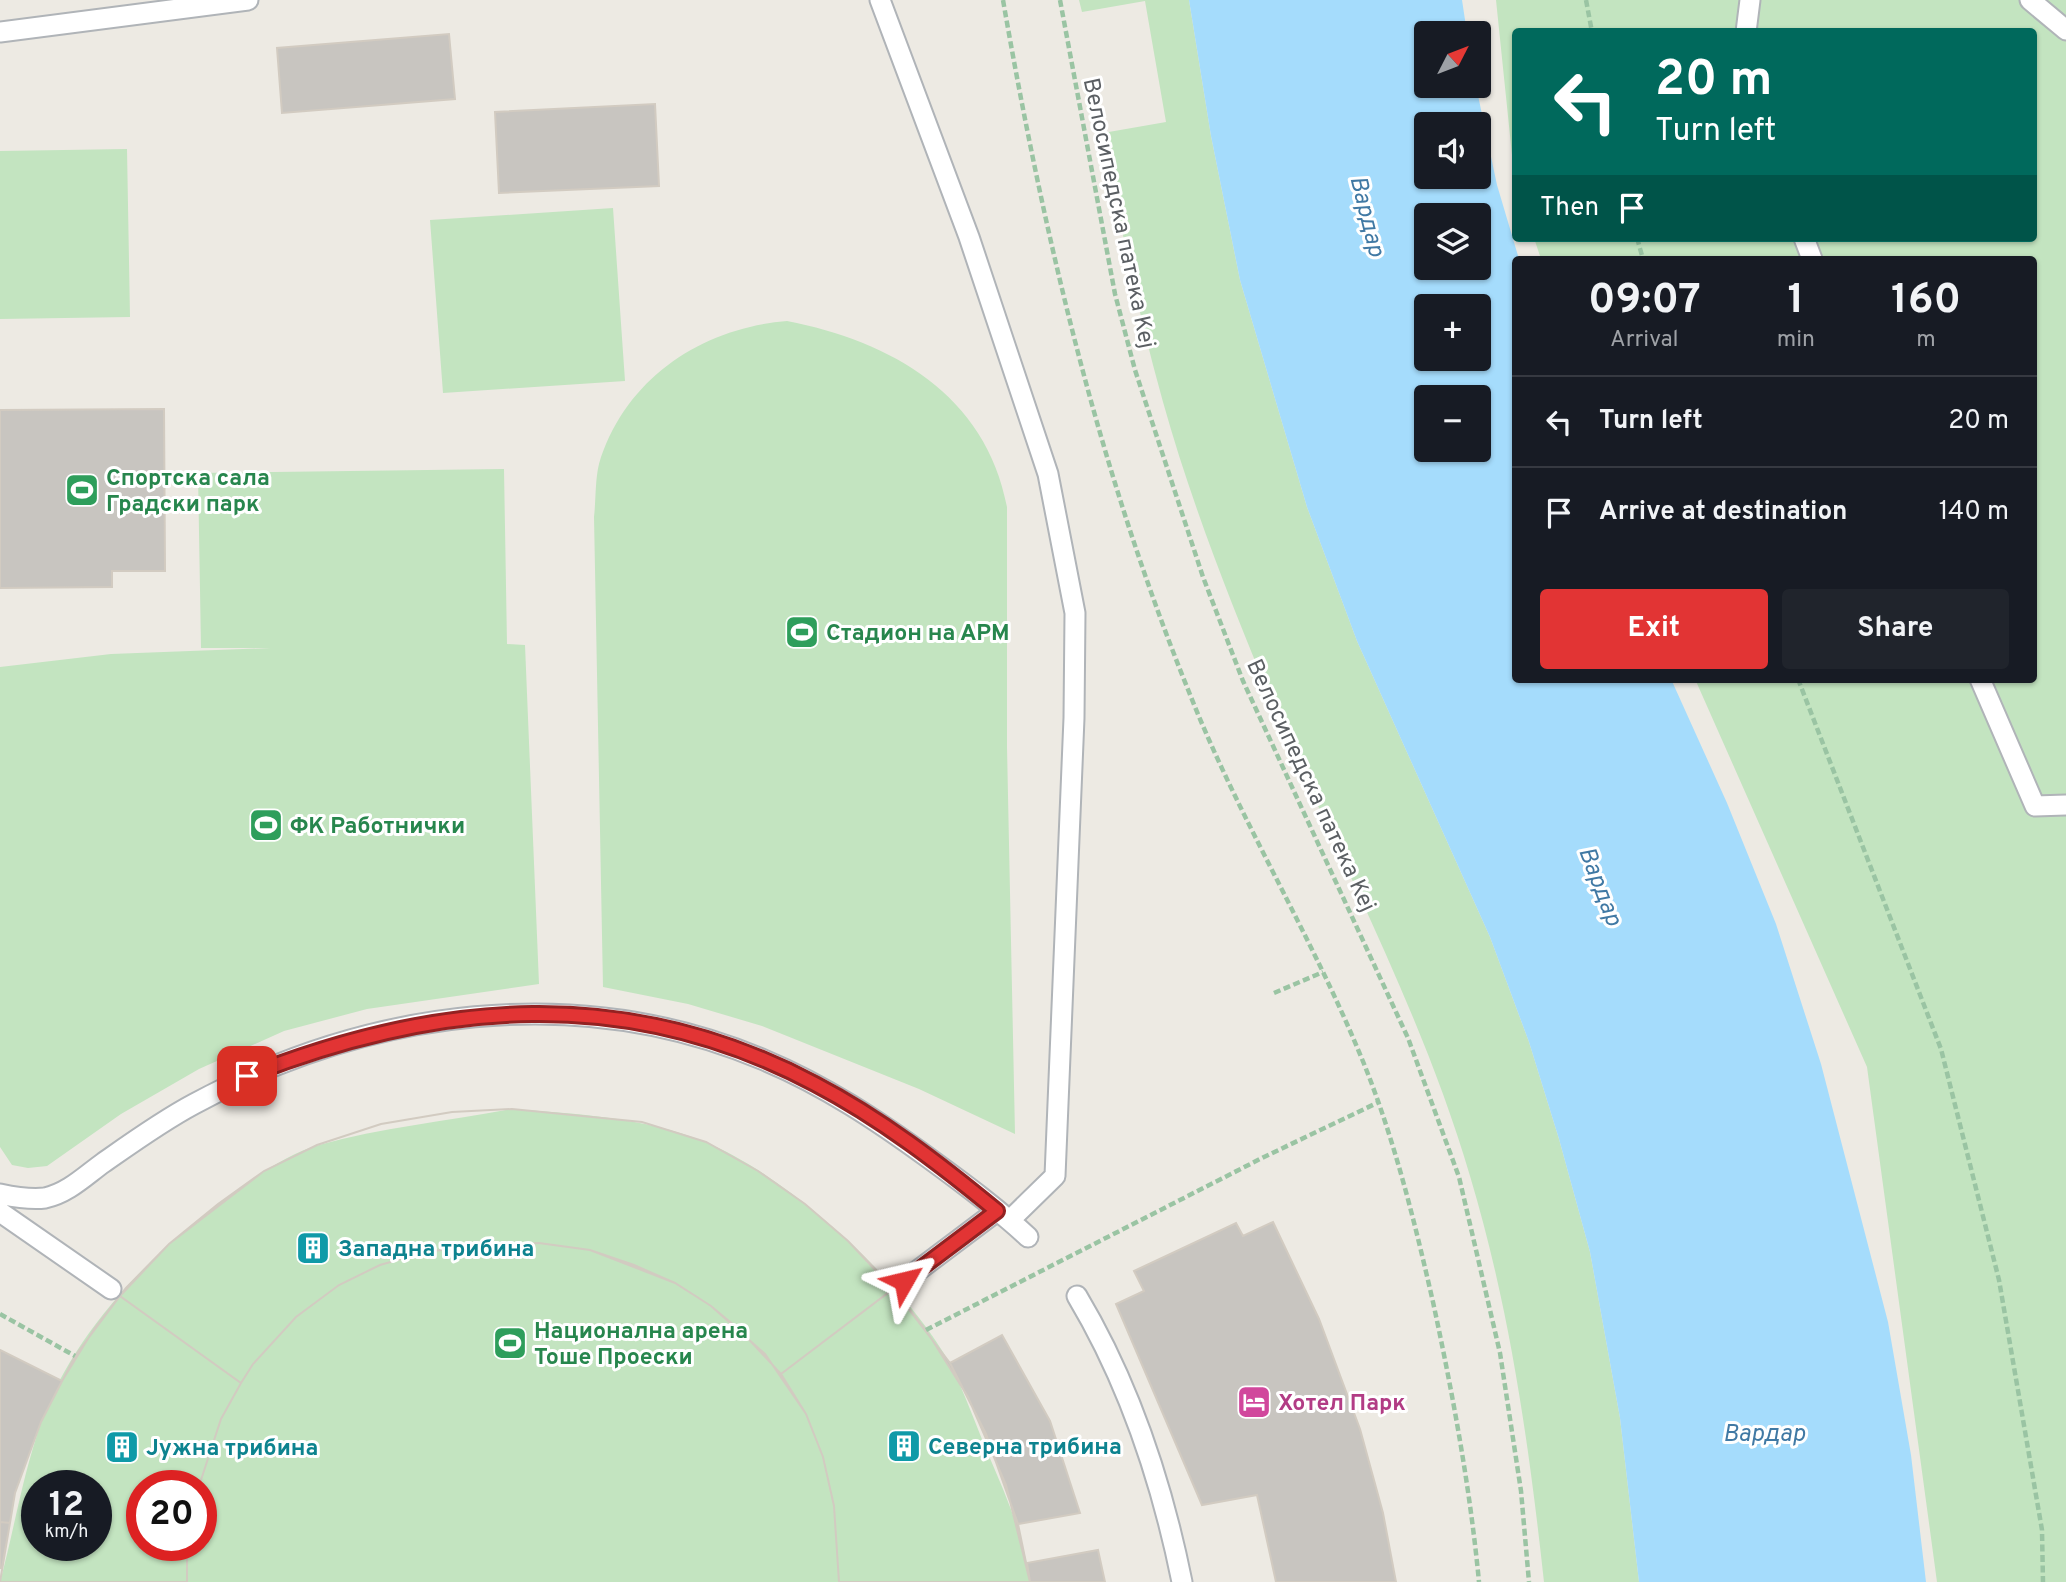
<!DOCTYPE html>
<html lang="en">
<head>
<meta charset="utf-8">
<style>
	:root { --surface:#171b24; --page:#20242c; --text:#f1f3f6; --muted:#9ea1a6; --line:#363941; --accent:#e23434 }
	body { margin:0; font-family:Overpass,sans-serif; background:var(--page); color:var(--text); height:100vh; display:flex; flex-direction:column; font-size:26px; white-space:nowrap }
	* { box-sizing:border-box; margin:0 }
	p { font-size:23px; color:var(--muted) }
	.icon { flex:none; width:38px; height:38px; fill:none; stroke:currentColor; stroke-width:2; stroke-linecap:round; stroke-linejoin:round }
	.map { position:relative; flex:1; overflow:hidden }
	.drawer { position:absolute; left:1512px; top:256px; width:525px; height:427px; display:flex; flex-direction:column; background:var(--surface); border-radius:7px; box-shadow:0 2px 5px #0004 }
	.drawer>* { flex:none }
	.hud { position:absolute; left:1512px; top:28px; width:525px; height:214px; border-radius:7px; box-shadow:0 2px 5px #0004; background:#00695c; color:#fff; overflow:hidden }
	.needle { width:46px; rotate:48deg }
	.tools { position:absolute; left:1414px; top:21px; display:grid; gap:14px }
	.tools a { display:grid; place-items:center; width:77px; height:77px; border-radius:7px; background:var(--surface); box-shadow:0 2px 5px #0004; font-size:35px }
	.speed { position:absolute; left:21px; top:1470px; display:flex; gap:14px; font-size:35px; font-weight:700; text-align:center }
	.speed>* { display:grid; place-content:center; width:91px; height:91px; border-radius:50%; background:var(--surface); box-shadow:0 2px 5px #0004; line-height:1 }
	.speed small { font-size:18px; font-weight:400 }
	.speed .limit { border:10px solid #d22; background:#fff; color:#111 }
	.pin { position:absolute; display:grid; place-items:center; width:60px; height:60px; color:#fff; margin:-30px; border-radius:14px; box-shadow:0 4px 10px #0006 }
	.me { position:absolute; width:77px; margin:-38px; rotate:53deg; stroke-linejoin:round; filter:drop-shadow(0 0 5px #0008) }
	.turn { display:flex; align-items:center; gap:24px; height:147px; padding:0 28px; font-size:32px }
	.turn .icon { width:91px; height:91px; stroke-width:2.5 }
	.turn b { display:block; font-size:49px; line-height:60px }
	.then { display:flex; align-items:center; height:66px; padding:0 28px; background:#0003; gap:14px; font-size:26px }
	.eta { display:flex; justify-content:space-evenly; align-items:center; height:119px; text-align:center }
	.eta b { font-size:42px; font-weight:700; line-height:49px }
	.primary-button { display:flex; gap:14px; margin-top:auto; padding:14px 28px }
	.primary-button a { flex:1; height:80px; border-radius:7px; background:var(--accent); color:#fff; font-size:28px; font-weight:700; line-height:80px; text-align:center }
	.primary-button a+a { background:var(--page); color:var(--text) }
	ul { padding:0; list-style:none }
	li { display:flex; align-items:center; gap:21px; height:91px; padding:0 28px; border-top:2px solid var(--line) }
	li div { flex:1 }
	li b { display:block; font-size:26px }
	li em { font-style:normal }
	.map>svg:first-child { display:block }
	.green { fill:#c3e4c0; fill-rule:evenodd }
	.water { fill:#a5dcfc; fill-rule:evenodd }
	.building { fill:#c8c5c0; stroke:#d2cbc1; stroke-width:2; fill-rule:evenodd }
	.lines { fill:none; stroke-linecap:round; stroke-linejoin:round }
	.service-casing { stroke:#b0b4b8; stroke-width:23 }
	.path { stroke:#9ac4a3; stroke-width:4.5; stroke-dasharray:7 3.5; stroke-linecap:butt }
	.service { stroke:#fff; stroke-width:19 }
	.route-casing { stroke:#932222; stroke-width:18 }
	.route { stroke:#e23434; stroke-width:12 }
	.labels { text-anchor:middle; stroke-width:6; stroke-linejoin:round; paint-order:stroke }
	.street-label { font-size:23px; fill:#5b5f63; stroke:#fff }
	.leisure-label { font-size:23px; font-weight:bold; fill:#27864d; stroke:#fff; text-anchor:start }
	.culture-label { font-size:23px; font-weight:bold; fill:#0d838f; stroke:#fff; text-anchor:start }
	.hotel-label { font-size:23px; font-weight:bold; fill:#b23c85; stroke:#fff; text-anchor:start }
	.water-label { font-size:24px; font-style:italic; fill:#4079a4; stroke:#fff }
</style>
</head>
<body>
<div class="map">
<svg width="2066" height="1582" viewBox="0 0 2066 1582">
	<rect width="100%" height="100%" fill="#edeae3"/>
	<!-- green -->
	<path class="green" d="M1079 0H1189L1211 136 1240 280 1307 507 1357 641 1490 937 1529 1042 1559 1139 1590 1252 1620 1418 1639 1582H1544C1529 1445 1510 1309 1470 1176 1421 1009 1337 857 1270 697 1230 601 1191 502 1163 402 1138 313 1120 224 1103 133L1166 122 1145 1 1082 12Z
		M1496 0H2066V1582H1937L1867 1067 1695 679H2034V259H1541L1534 238H2034V32H1516L1515 184Z
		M127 149 130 317 0 319V151Z
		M613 208 625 381 443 393 430 220Z
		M787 321C891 341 986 395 1007 507V747L1015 1134 919 1089 762 1026 688 1004 603 987 594 517C596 500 595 480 599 464 625 378 702 328 787 321Z
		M504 469 507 644 525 645 539 984 367 1009 284 1031 199 1069 121 1114 47 1166 28 1168 12 1165 0 1147V667L111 654 271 648H201L198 473Z
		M512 1109C577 1114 644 1117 705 1142 789 1176 906 1284 950 1364 965 1393 976 1426 989 1456 1007 1498 1024 1537 1030 1582H0C14 1530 23 1474 41 1423 75 1328 156 1248 236 1191 261 1173 290 1153 319 1145 381 1128 448 1121 512 1109ZM37 1486H96V1545H37ZM142 1486H201V1545H142Z"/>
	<!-- water -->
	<path class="water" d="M1189 0H1462L1467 33H1426V86H1476L1497 185 1519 259H1516V679H1671L1727 803 1776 924 1821 1064 1888 1322 1911 1455 1926 1582H1639L1620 1418 1590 1252 1559 1139 1529 1042 1490 937 1357 641 1307 507 1240 280 1211 136ZM1479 124V177H1426V124ZM1479 215V268H1426V215ZM1426 306H1479V359H1426ZM1426 397H1479V450H1426Z"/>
	<!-- building -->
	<path class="building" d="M449 34 455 99 282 113 277 48Z
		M655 104 659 186 499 193 495 112Z
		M164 409 165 571H112V587L0 588V410Z
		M512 1109 642 1122 706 1142 758 1171 805 1204 848 1241 890 1284 926 1330 968 1397 1006 1485 1030 1582H839L834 1506 823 1457 806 1414 765 1354 711 1306 675 1283 590 1250 539 1243 429 1251 380 1265 339 1285 296 1317 253 1364 241 1383 221 1419 199 1486H142V1545H187V1582H0L15 1493 41 1422 62 1381 94 1329 126 1288 169 1244 264 1171 317 1145 381 1124 452 1112ZM37 1486H96V1545H37Z
		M512 1109 642 1122 706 1142 758 1171 805 1204 848 1241 893 1289 781 1374 741 1331 711 1306 675 1283 634 1265 590 1250 539 1243 429 1251 380 1265 339 1285 296 1317 253 1364 241 1383 120 1296 169 1244 218 1204 264 1171 317 1145 381 1124 452 1112Z
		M1273 1222 1319 1319 1360 1429 1383 1513 1396 1582H1276L1257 1495 1202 1505 1116 1304 1144 1291 1134 1271 1236 1223 1243 1236Z
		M893 1289 950 1363 986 1434 1018 1524 1030 1582H839L834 1506 823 1457 806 1414 781 1374Z
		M120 1296 241 1383 221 1419 199 1486H142V1545H187V1582H0L15 1493 41 1422 75 1356ZM37 1486H96V1545H37Z
		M1002 1335 1050 1421 1080 1513 1018 1524 986 1434 950 1363Z
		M0 1350 62 1381 41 1422 15 1493 10 1523 0 1522Z
		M0 1522 10 1523 2 1568H0Z
		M1098 1550 1105 1582H1030L1027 1563Z"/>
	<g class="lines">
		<!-- service casing -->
		<g class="service-casing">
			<path id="service" d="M880 0 969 237 1048 474 1075 613 1074 718 1055 1176 1010 1220
				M2030 0 2066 30
				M0 32 248 0
				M1746 32 1750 0
				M1804 238 1812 259
				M1980 679 2035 806 2066 805
				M0 1194C14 1197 30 1200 45 1198 68 1193 85 1176 103 1163 133 1142 162 1121 194 1104 369 1009 578 981 764 1060 824 1085 878 1121 930 1159 963 1183 997 1208 1028 1237
				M0 1212 111 1289
				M904 1281 997 1211
				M1077 1296C1129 1383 1162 1483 1182 1582"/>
		</g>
		<!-- path -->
		<path class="path" d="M1003 0C1044 236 1099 470 1189 692 1237 814 1306 926 1357 1047 1392 1129 1413 1215 1433 1302 1453 1395 1470 1488 1479 1582
			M1060 0 1115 294 1135 370 1203 577 1243 681 1408 1038 1459 1177 1500 1353 1521 1491 1529 1582
			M1586 0 1592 32
			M1637 238 1643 259
			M1798 679 1941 1049 1999 1280 2042 1530 2043 1582
			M1274 993 1323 972
			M0 1314 75 1356
			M926 1330 1264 1157 1379 1102"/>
		<!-- service -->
		<use href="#service" class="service"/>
	</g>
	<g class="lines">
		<!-- route casing -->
		<g class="route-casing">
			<path id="route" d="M247 1076C439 1000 627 984 815 1084 880 1118 940 1164 997 1211L904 1281"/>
		</g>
		<!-- route -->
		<use href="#route" class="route"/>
	</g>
	<!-- icons -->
	<defs>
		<g id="stadium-square" transform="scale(1.75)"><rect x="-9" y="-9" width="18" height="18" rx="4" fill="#2e9e5b" stroke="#fff"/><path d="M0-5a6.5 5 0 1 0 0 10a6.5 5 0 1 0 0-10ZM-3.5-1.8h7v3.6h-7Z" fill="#fff"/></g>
		<g id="building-square" transform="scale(1.75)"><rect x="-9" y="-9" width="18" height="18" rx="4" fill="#0f9aa8" stroke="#fff"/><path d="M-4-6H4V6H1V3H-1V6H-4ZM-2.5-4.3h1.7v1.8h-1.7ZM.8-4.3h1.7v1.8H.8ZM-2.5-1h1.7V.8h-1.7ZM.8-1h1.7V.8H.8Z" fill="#fff"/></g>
		<g id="hotel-square" transform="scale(1.75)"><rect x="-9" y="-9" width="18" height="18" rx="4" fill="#d1479c" stroke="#fff"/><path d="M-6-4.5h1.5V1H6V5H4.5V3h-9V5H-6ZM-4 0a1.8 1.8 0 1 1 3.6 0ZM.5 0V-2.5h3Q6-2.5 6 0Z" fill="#fff"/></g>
	</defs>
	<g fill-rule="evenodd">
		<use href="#stadium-square" x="82" y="490"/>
		<use href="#stadium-square" x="802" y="632"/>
		<use href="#stadium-square" x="266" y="825"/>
		<use href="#building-square" x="313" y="1248"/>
		<use href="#stadium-square" x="510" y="1343"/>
		<use href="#hotel-square" x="1254" y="1402"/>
		<use href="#building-square" x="904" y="1446"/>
		<use href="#building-square" x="122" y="1447"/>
	</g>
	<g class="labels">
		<!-- street labels -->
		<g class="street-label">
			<text transform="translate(1120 213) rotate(78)" y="8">Велосипедска патека Кеј</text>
			<text transform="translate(1312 785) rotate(65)" y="8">Велосипедска патека Кеј</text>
		</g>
		<!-- leisure labels -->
		<g class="leisure-label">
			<text x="106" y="485">Спортска сала<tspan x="106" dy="26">Градски парк</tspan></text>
			<text x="826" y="640">Стадион на АРМ</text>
			<text x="290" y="833">ФК Работнички</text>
			<text x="534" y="1338">Национална арена<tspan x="534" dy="26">Тоше Проески</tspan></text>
		</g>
		<!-- culture labels -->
		<g class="culture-label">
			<text x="338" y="1256">Западна трибина</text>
			<text x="928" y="1454">Северна трибина</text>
			<text x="146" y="1455">Јужна трибина</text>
		</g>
		<!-- hotel labels -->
		<g class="hotel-label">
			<text x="1278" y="1410">Хотел Парк</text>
		</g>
		<!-- water labels -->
		<g class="water-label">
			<text transform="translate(1368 216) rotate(76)" y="8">Вардар</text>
			<text transform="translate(1601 886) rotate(69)" y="8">Вардар</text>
			<text x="1764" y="1441">Вардар</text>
		</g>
	</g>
</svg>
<div class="tools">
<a><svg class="needle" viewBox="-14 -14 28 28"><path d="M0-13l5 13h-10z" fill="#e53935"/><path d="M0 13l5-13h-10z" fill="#9ea1a6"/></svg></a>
<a><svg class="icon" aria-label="sound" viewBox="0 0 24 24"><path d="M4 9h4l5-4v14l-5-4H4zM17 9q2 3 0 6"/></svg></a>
<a><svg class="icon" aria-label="layers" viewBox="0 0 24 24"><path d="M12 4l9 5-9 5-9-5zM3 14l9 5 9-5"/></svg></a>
<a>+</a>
<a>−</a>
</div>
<div class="speed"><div>12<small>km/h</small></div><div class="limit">20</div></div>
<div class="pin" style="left:247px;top:1076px;background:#d93025"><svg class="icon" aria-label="arrive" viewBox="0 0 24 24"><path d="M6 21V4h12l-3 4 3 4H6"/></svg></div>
<svg class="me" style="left:904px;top:1281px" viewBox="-20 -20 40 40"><path d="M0-17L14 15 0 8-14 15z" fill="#e23434" stroke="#fff" stroke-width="4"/></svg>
<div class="hud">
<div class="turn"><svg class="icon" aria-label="left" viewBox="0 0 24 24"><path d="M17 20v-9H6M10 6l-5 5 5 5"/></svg><div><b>20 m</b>Turn left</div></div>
<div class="then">Then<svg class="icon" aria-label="arrive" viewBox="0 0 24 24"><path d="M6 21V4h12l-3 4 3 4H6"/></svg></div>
</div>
<section class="drawer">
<div class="eta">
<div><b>09:07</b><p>Arrival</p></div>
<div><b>1</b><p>min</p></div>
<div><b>160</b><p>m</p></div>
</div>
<ul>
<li><svg class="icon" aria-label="left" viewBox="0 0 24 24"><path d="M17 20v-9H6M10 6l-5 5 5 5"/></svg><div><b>Turn left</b></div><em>20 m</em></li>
<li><svg class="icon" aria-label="arrive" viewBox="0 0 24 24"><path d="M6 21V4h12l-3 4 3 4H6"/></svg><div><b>Arrive at destination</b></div><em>140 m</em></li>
</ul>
<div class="primary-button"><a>Exit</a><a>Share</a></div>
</section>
</div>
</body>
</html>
